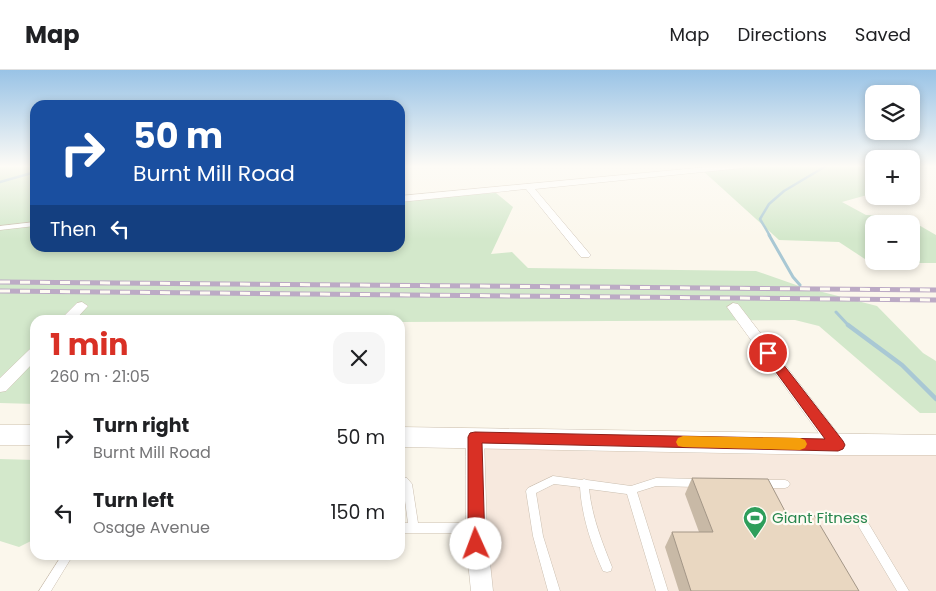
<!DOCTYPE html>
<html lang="en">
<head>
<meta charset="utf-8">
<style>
	:root { --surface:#fff; --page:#f6f6f6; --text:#202124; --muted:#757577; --line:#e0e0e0; --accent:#d93025 }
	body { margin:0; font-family:Poppins,sans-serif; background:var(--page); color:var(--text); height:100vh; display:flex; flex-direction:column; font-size:19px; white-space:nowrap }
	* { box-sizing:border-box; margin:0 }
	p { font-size:16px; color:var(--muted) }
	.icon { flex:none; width:28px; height:28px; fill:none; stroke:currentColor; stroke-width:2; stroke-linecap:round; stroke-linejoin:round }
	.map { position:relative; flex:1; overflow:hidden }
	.sheet { position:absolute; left:30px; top:245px; width:375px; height:245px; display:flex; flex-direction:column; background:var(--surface); border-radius:15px; box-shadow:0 2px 8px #0003 }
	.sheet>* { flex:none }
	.banner { position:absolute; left:30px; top:30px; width:375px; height:152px; border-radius:15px; box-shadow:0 2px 8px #0003; background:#1a4fa0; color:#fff; overflow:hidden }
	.controls { position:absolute; left:865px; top:15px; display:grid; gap:10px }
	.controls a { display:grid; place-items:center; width:55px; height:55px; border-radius:10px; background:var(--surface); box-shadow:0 2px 8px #0003; font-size:25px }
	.pin { position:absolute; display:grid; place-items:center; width:42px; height:42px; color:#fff; margin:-21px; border:2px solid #fff; border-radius:50%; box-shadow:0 1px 5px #0007 }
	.me { position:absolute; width:55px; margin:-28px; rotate:358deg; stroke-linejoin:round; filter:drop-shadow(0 0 4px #0008) }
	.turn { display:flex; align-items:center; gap:18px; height:105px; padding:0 20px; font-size:22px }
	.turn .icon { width:65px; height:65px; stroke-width:2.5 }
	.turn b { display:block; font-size:35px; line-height:42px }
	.then { display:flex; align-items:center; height:48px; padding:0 20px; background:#0003; gap:10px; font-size:19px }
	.round { display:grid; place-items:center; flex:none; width:52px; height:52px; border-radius:15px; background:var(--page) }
	.headline { display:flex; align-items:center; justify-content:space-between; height:85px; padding:0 20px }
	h1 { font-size:30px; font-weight:700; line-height:38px; color:var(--accent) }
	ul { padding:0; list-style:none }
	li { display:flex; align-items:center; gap:15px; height:75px; padding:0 20px }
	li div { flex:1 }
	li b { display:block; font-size:19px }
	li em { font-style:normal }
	header { display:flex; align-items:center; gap:30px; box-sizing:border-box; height:70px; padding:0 25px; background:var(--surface); border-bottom:1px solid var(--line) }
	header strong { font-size:24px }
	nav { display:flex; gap:28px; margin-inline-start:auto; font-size:18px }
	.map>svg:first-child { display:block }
	.commercial { fill:#f7e9de }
	.green { fill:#d3e8cb; fill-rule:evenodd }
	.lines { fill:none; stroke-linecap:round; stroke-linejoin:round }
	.stream-far2 { stroke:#a9c8d4; stroke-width:2.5 }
	.stream-far1 { stroke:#a9c8d4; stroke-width:3 }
	.stream { stroke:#a9c8d4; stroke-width:4.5 }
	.service-casing { stroke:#cbbfb0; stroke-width:1 }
	.minor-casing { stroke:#cbbfb0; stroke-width:1 }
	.secondary-casing { stroke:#cdc0ae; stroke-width:1 }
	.service { fill:#fff; fill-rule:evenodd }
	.minor { fill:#fff; fill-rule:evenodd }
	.secondary { fill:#fff; fill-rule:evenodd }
	.rail-casing { stroke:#bcaac5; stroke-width:5 }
	.rail { stroke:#fefbf3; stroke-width:3; stroke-dasharray:10; stroke-linecap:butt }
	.wall { fill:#c8b9a6 }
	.building { fill:#e9d7c1; stroke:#a39687 }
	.route { fill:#d93025; stroke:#8d1f18 }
	.slow { fill:#f59e0b }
	.labels { text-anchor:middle; stroke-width:4.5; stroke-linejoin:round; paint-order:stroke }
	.near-leisure-label { font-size:15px; fill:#27864d; stroke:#fefbf3; text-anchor:start }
</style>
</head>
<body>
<header>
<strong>Map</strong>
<nav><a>Map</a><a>Directions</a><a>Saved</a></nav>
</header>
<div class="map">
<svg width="936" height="521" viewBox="0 0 936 521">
	<rect width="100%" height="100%" fill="#fbf7ec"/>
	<!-- commercial -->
	<path class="commercial" d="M475 367 936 375V521H482Z"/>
	<!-- green -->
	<path class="green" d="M0 96H35V178H400V126L496 123 513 137 491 184 512 182 528 198 756 201 799 216 877 236 923 283 936 291V343H920L819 256 795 250 400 252V250H35V334L0 333Z
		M748 96H869L874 98V123L842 132 866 145 903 146 936 165V193H871L839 172 779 170 702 100ZM874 154H911V191H874Z
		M0 389 35 390V469L19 477 0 471Z"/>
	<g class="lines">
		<!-- stream-far2 -->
		<path class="stream-far2" d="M0 112 35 102
			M770 166 760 149 769 134 784 121 826 96"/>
		<!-- stream-far1 -->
		<path class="stream-far1" d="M769 165 793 207 800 215
			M836 242 849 256"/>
		<!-- stream -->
		<path class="stream" d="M848 255 902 295 936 329"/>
		<!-- service casing -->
		<g class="service-casing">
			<path id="service" d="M35 152V156L0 160V156Z
				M553 406 582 410 584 409 587 410 631 416 656 408 697 409 700 410 702 413 700 416 697 417 656 416 637 422 668 521H656L627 424 589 419C592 447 602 472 612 497L611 501 607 502 603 501C591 474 582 447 580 417L554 414 536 423 543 466 560 521H548L533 466 526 421 528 418Z
				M400 407 407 408 412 414 418 453H475L479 455 480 458 479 461 475 463H400V453H408L403 416 400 415Z
				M763 410H785L788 411 790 414 788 417 785 418H763L760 417 758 414 760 411Z
				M863 449 867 451 909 521H897L859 457 858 454 859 451Z
				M62 485H73L51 521H39Z"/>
		</g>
		<!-- minor casing -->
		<g class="minor-casing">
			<path id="minor" d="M718 96H746L742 98 535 119 589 183 591 185 589 187H581L526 119 400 132V126Z
				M82 232 88 236 75 250H60L77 233Z
				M733 233 738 234 843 370 846 375 843 380 837 382 831 380 727 237Z
				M35 277V291L6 321 0 322V308L30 279Z
				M475 360 481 362 484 367 487 464 493 521H471C465 470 465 419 466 367L469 362Z"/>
		</g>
		<!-- secondary casing -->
		<g class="secondary-casing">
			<path id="secondary" d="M0 355H35V375H0Z
				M400 357 936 365V385H837L400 377Z"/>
		</g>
		<!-- service -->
		<use href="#service" class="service"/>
		<!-- minor -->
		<use href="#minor" class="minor"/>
		<!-- secondary -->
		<use href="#secondary" class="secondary"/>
		<!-- rail casing -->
		<g class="rail-casing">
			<path id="rail" d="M0 212 936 220
				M0 221 936 230"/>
		</g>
		<!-- rail -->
		<use href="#rail" class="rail"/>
	</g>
	<!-- wall -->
	<path class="wall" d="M692 408 787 445 859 521H679L665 477 672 462H699L685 424Z"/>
	<!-- building -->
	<path class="building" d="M692 408 768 409 787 445H814L859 521H691L672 462H713Z"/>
	<!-- sky -->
	<linearGradient id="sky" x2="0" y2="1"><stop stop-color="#99c3e6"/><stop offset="0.57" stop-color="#fdfbf6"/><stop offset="1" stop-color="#fdfbf6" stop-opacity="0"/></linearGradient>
	<rect width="936" height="169" fill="url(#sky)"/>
	<!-- route -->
	<path class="route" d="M768 279 772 280 843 371 845 375 843 379 838 381 482 373 485 474 483 480 476 482 470 480 468 474V367L470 363 475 362 825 369 762 283Z"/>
	<!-- slow -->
	<path class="slow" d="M683 366 800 368 805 370 807 374 805 378 800 380 683 377 678 376 676 372 678 368Z"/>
	<!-- icons -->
	<defs>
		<g id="stadium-pin" transform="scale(1.25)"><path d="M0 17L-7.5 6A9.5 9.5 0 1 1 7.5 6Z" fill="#2e9e5b" stroke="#fefbf3"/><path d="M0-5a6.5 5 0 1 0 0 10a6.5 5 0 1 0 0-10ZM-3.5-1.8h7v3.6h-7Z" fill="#fff"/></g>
	</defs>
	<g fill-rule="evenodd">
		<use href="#stadium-pin" x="755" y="448"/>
	</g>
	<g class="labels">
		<!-- near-leisure labels -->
		<g class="near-leisure-label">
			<text x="772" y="453">Giant Fitness</text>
		</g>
	</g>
</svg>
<div class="controls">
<a><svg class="icon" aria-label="layers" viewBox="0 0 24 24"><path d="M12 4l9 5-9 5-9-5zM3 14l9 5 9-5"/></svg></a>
<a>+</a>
<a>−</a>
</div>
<div class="pin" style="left:768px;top:283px;background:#d93025"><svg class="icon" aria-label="arrive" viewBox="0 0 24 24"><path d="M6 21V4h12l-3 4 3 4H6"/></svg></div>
<svg class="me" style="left:476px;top:474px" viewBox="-20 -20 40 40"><circle r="19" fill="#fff"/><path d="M0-13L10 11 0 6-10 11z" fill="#d93025"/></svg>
<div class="banner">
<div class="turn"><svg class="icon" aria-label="right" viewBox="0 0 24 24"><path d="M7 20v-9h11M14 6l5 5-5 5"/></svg><div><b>50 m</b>Burnt Mill Road</div></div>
<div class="then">Then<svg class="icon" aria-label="left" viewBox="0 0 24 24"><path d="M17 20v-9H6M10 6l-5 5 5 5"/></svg></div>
</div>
<section class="sheet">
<div class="headline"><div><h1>1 min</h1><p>260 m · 21:05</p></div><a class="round"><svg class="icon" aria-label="close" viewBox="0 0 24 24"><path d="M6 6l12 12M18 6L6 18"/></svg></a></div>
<ul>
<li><svg class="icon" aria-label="right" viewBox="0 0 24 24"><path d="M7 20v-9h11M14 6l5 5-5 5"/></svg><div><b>Turn right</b><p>Burnt Mill Road</p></div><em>50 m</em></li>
<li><svg class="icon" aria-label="left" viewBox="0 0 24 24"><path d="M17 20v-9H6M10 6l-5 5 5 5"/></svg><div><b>Turn left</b><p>Osage Avenue</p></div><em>150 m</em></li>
</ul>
</section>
</div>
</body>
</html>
